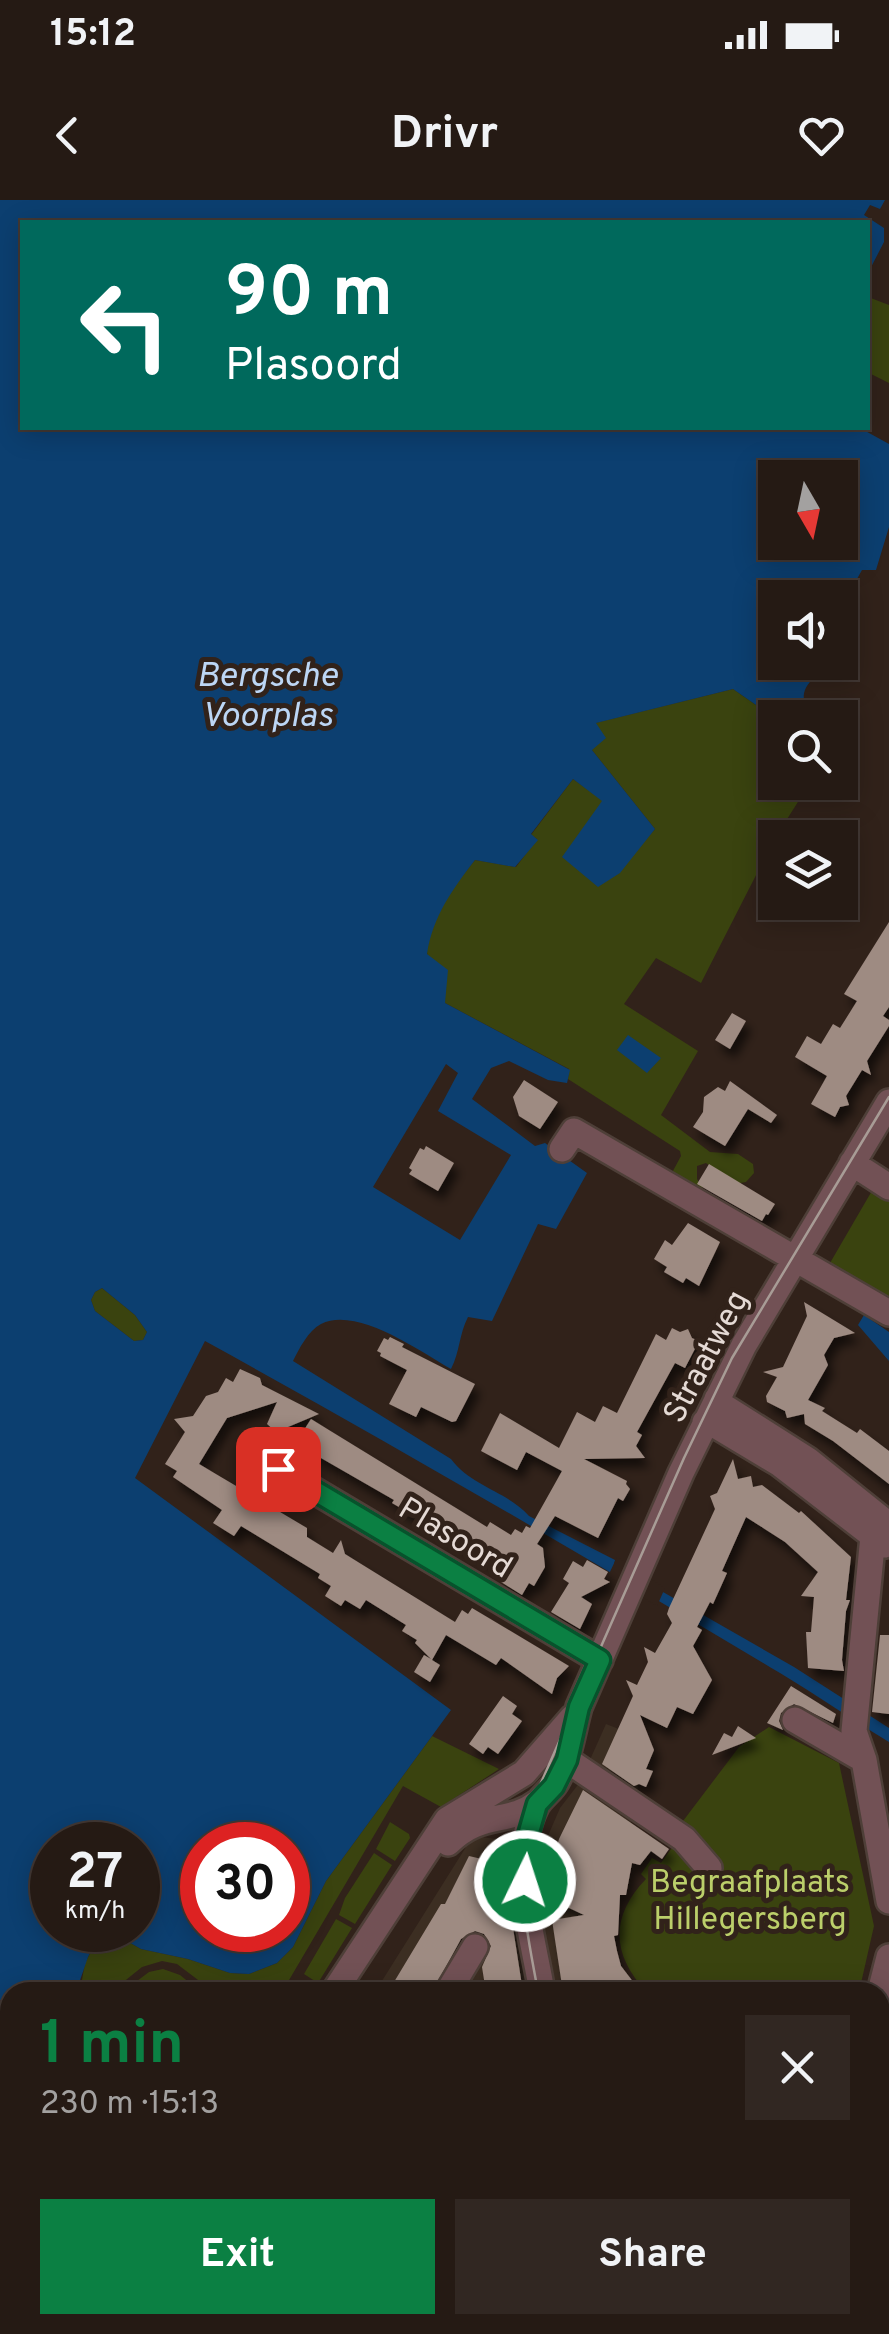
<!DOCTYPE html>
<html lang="en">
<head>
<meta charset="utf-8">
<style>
	:root { --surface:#251a14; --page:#312722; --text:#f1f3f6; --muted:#a3a1a0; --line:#423834; --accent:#0b8043 }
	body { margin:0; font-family:Overpass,sans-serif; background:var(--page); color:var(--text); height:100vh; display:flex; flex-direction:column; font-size:38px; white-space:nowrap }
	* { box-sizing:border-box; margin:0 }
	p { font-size:32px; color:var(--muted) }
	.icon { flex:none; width:55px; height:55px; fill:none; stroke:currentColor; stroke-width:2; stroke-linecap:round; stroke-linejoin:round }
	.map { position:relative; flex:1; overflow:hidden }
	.panel { position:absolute; left:0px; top:1782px; width:890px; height:352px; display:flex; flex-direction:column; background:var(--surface); border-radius:30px 30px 0 0; box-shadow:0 5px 25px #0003,0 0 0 2px var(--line) }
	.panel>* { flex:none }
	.guide { position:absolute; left:20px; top:20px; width:850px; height:210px; border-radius:0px; box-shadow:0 5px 25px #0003,0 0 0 2px var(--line); background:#00695c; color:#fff; overflow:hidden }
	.needle { width:65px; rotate:171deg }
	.tools { position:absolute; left:758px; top:260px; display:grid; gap:20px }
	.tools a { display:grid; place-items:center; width:100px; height:100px; border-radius:0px; background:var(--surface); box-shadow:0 5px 25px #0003,0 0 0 2px var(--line); font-size:50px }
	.speed { position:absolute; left:30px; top:1622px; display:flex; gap:20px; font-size:50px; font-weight:700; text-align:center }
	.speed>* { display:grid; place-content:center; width:130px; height:130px; border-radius:50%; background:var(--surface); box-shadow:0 5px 25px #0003,0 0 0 2px var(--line); line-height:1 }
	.speed small { font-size:25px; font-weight:400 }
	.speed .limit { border:15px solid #d22; background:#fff; color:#111 }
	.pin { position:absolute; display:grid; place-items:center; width:85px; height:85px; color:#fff; margin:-42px; border-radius:20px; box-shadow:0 5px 15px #0006 }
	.me { position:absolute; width:110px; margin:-55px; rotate:4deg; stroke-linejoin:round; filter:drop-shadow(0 0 8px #0008) }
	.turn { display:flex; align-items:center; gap:35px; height:210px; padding:0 40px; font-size:45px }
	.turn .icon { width:130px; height:130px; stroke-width:2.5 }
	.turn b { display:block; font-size:70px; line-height:85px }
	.round { display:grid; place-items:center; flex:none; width:105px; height:105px; border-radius:0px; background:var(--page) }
	.overview { display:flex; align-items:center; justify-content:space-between; height:170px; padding:0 40px }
	h1 { font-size:60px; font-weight:700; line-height:75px; color:var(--accent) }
	.primary-button { display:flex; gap:20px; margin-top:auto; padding:20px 40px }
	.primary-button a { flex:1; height:115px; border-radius:0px; background:var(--accent); color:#fff; font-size:40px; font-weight:700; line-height:115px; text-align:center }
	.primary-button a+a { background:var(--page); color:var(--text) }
	.status { display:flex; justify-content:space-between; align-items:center; height:70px; padding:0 50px; background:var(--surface); direction:ltr }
	.status svg { height:28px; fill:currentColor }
	header { display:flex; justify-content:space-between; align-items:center; height:130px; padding:0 40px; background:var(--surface); font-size:45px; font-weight:700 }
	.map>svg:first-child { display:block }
	.commercial { fill:#3c2e22 }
	.built { fill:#3f2a20 }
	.green { fill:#3a430f }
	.water { fill:#0c3f70; fill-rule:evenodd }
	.pier { fill:#31221a }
	.building { fill:#9e8b82; filter:url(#shadow) }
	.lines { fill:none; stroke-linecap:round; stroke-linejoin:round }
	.minor-casing { stroke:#4e3f38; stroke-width:30 }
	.minor { stroke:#725155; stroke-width:25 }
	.tram { stroke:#a89c96; stroke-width:2.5 }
	.route-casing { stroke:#07532c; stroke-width:25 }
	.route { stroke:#0b8043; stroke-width:18 }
	.labels { text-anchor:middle; stroke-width:10; stroke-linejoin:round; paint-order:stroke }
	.street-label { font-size:32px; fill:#e5dad5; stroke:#31221a }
	.park-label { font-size:32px; fill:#bbcf6a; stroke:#31221a }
	.water-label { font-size:35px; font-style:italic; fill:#bcd6f5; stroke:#31221a }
</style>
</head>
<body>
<div class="status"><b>15:12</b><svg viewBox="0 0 49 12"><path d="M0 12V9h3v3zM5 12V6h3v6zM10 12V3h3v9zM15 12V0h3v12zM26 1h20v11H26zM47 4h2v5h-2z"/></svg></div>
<header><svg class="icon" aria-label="back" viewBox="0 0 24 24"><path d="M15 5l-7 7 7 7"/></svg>Drivr<svg class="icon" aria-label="heart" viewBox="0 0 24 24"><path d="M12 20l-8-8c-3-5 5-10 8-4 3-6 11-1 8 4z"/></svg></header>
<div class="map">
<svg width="889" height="2134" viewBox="0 0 889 2134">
	<defs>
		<filter id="shadow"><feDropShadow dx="5.5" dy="9" stdDeviation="5" flood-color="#0009"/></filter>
	</defs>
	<rect width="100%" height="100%" fill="#31221a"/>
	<!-- commercial -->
	<path class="commercial" d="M606 1524 647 1540 600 1784 602 1792H375L471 1639 481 1637 544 1645 560 1608 580 1582Z
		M171 2125H675L676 2134H166Z"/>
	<!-- built -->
	<path class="built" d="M880 1913 889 1920V2007L880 1998Z"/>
	<!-- green -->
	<path class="green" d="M868 97 889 105V183L869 173Z
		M733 489 775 518V582L810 583 775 638 701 783 656 758 624 804 698 851 661 915 710 952 738 954 753 964 754 973 746 982 735 984 706 963 697 966V979L719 1014 667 982 681 956 680 951 568 879 569 869 445 803C439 789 432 773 428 758 420 724 455 685 475 660L516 667 537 639 531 635 573 579 602 600 642 644 655 629 592 550 595 523Z
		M873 989 889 999V1100L830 1063Z
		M102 1088 135 1115 147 1132 143 1140 134 1141 95 1111 91 1100 95 1092Z
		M769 1527 839 1563 874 1726 859 1792H647C611 1755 610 1716 646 1679L641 1674 652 1658 661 1663 684 1631 680 1625 739 1547Z
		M432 1536 499 1569 441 1607 403 1586 282 1792 206 1786 177 1764 162 1761 142 1767 111 1792H102L82 1780 85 1763 99 1736 125 1740 141 1749 188 1759 230 1773 249 1774 277 1763 293 1747 326 1681Z
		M390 1622 409 1634 410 1638 395 1661 376 1649Z
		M374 1653 392 1665 355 1724 339 1715 345 1698Z
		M336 1719 352 1728 318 1783 304 1774Z
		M163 1769 180 1775 201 1792 125 1790 149 1772Z"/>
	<!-- water -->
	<path class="water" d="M0 0H885L880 9 870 5 864 15 884 28V42L868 73V22H22V228H860L889 244V327L876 370H862L840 409V398H775V462L828 463C809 484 796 488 809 517L775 518 733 489 596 523 606 538 592 550 655 629 620 673 598 687 562 657 602 601 573 579 531 634 538 640 515 667 475 660C452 690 433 716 427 754L448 770 445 803 570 870 567 883 548 880 509 861 491 868 472 899 535 946 545 943 587 973 556 1029 538 1024 492 1121 468 1117C459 1134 460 1152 451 1169 419 1151 357 1106 321 1124 308 1131 299 1149 293 1161L451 1259C472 1287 507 1291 529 1316L615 1360 614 1364 794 1467 889 1528V1542C852 1520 817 1495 780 1473 588 1358 397 1247 205 1141L135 1278 451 1510 326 1681 293 1747 277 1763 249 1774 230 1773 188 1759 141 1749 125 1740 99 1736 88 1757 76 1792H10V1802L0 1800ZM775 278H840V342H775ZM446 864 458 873 438 911 511 955 460 1040 373 987ZM102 1088 135 1115 147 1132 143 1140 134 1141 95 1111 91 1100 95 1092ZM52 1645H138V1730H52ZM202 1645H288V1730H202Z
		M628 835 661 858 647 873 617 850Z
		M864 1115 889 1132V1161L858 1125Z
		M0 1833 10 1838V1980L0 1979Z"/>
	<!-- pier -->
	<path class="pier" d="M617 1357 665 1388 657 1406 608 1376Z"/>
	<!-- building -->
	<path class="building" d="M889 722V807L883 816 889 820V826L867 861 871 875 862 870 846 896 849 905 840 907 835 917 811 904 827 876 795 857 807 836 821 844 833 824 840 828 857 801 844 794Z
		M732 813 746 821 730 849 715 840Z
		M524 880 558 902 540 929 519 916 513 897Z
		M730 881 777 915 771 923 748 909 725 946 693 927 703 912 704 897 718 887 725 891Z
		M426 946 454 963 438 991 409 974 412 970 409 968 420 948 424 950Z
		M709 964 775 1004 768 1015 766 1014 762 1021 697 984Z
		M688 1023 720 1042 699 1086 686 1078 683 1083 664 1072 667 1067 654 1059 665 1040 672 1045Z
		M804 1102 855 1133 834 1138 824 1155 828 1165 808 1200 825 1208 822 1211 857 1233 860 1229 889 1251V1284L833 1241 805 1224 804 1214 787 1218 785 1211 767 1202 766 1196 777 1177 763 1172 783 1167 807 1116Z
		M672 1128 680 1132 688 1129 692 1138 699 1141 685 1168 675 1163 637 1232 642 1235 636 1246 645 1258 584 1259 627 1281 626 1284 630 1289 623 1301 618 1298 598 1338 555 1316 537 1344 543 1348 545 1367 534 1386 529 1383 522 1395 501 1382 508 1371 392 1303 394 1300 314 1254 297 1241 311 1219 487 1327 490 1322 511 1335 515 1329 522 1333 526 1326 530 1328 562 1271 526 1252 517 1270 481 1251 500 1213 559 1248 577 1212 595 1222 603 1206 617 1213 656 1134 666 1140Z
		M390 1137 404 1144 402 1147 475 1184 456 1221 452 1222 421 1207 416 1217 389 1204 407 1170 380 1156 381 1153 377 1151 384 1138 388 1140Z
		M240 1169 260 1178 262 1185 319 1214 276 1232 267 1224 277 1202 227 1218 199 1264 307 1328V1337L333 1353 341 1340 345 1354 455 1422 462 1410 468 1414 472 1408 569 1466 557 1478 552 1494 501 1458 496 1465 446 1435 432 1460 440 1465 430 1482 414 1472 424 1455 431 1459 415 1443 417 1440 402 1431 406 1425 366 1400 360 1409 345 1400 341 1406 325 1396 331 1386 318 1378 320 1374 241 1326 234 1336 213 1323 222 1310 173 1277 177 1271 165 1264 185 1232 174 1219 193 1216 206 1196 218 1192 226 1178 233 1182Z
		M733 1259 738 1279 751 1276 753 1287 762 1285 799 1313 801 1311 851 1357 846 1400H850L846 1411 842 1460 844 1471 808 1468 806 1432H811L814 1397 801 1396 818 1372 785 1342 746 1317 722 1371 727 1373 713 1404 710 1402 697 1427 702 1430 693 1446 712 1480 693 1514 677 1507 667 1528 640 1515 654 1550 646 1569 653 1571 646 1587 639 1584 634 1586 602 1564 633 1496 626 1480 637 1485 648 1462 644 1447 655 1453 672 1423 667 1414 669 1408 715 1309 710 1296 717 1293Z
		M587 1360 608 1372 604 1379 610 1382 581 1397 592 1404 580 1429 551 1412 569 1383 563 1379 573 1361 583 1367Z
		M880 1435H889V1514L872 1512Z
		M791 1486 836 1514 833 1523 794 1504 781 1513 779 1521 783 1530 767 1523Z
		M503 1496 517 1506 512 1514 522 1521 498 1554 488 1547 483 1554 469 1544Z
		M738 1526 756 1538 712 1555 724 1533 732 1537Z
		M583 1590 669 1649 662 1659 651 1651 640 1665 632 1663 626 1695H620L618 1735 614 1736 617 1751 621 1766 641 1792H563L552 1720 584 1715 550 1699V1672L559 1639Z
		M469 1656 503 1664 523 1792H486L482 1767 491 1746 484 1734 475 1731 461 1739 432 1792H388L441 1704H445Z"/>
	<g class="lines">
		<!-- minor casing -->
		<g class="minor-casing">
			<path id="minor" d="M562 949 574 931 889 1113
				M852 963 889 987
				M717 1199 718 1203 808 1260 889 1325
				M705 1222H710L780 1264 885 1345
				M278 1269 600 1460
				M873 1336 854 1531 864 1560 889 1701
				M795 1520 864 1560
				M567 1560 684 1639 709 1668
				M448 1643C481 1610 508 1625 537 1603
				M334 1792 447 1620 524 1573 572 1518
				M448 1792 475 1747
				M542 1792C533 1736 508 1660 536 1606 541 1597 551 1591 556 1582 569 1559 572 1532 579 1507L681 1273 744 1145 889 902
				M880 1792 889 1757
				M880 1836 889 1841
				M880 2100 889 2102
				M71 2125 78 2134
				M508 2125 523 2134
				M586 2125 587 2134
				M0 2132 12 2125
				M31 2134 46 2125
				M157 2134 162 2125
				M242 2134 247 2125
				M479 2134 484 2125
				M703 2134 708 2125"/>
		</g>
		<!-- minor -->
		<use href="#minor" class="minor"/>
		<!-- tram -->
		<path class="tram" d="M538 1792C527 1730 512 1671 530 1608L684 1258 732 1158 889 897
			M582 2125 583 2134"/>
	</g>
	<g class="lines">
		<!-- route casing -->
		<g class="route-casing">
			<path id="route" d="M278 1269 600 1460 579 1507 567 1560 554 1586 537 1604 526 1642 525 1681"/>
		</g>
		<!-- route -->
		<use href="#route" class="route"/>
	</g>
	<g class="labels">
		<!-- street labels -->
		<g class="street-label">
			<text transform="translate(705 1156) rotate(-62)" y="11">Straatweg</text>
			<text transform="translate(456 1337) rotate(31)" y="11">Plasoord</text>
		</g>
		<!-- park labels -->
		<g class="park-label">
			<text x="750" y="1692">Begraafplaats<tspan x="750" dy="37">Hillegersberg</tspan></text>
		</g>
		<!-- water labels -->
		<g class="water-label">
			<text x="267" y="486">Bergsche<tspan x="267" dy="40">Voorplas</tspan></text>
		</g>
	</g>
</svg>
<div class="tools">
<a><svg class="needle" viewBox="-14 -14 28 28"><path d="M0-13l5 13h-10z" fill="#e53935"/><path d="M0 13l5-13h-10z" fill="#a3a1a0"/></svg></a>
<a><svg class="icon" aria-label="sound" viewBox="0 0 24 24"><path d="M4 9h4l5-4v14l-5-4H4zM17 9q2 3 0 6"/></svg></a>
<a><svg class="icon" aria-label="search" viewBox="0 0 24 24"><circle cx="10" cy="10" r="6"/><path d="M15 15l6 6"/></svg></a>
<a><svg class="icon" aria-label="layers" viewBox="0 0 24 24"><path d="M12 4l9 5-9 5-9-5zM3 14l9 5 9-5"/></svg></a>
</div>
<div class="speed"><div>27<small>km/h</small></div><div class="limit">30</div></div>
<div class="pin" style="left:278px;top:1269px;background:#d93025"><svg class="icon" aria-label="arrive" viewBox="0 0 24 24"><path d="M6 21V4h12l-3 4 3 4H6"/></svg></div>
<svg class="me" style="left:525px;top:1681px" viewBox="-20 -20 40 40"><circle r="17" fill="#0b8043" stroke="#fff" stroke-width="3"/><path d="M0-11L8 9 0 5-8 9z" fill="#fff"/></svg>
<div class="guide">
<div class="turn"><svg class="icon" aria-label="left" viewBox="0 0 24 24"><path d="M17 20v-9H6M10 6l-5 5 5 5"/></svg><div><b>90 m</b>Plasoord</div></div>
</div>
<section class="panel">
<div class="overview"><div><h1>1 min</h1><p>230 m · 15:13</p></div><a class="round"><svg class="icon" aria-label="close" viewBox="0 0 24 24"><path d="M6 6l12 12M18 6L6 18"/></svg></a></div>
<div class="primary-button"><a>Exit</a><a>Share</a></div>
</section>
</div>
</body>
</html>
